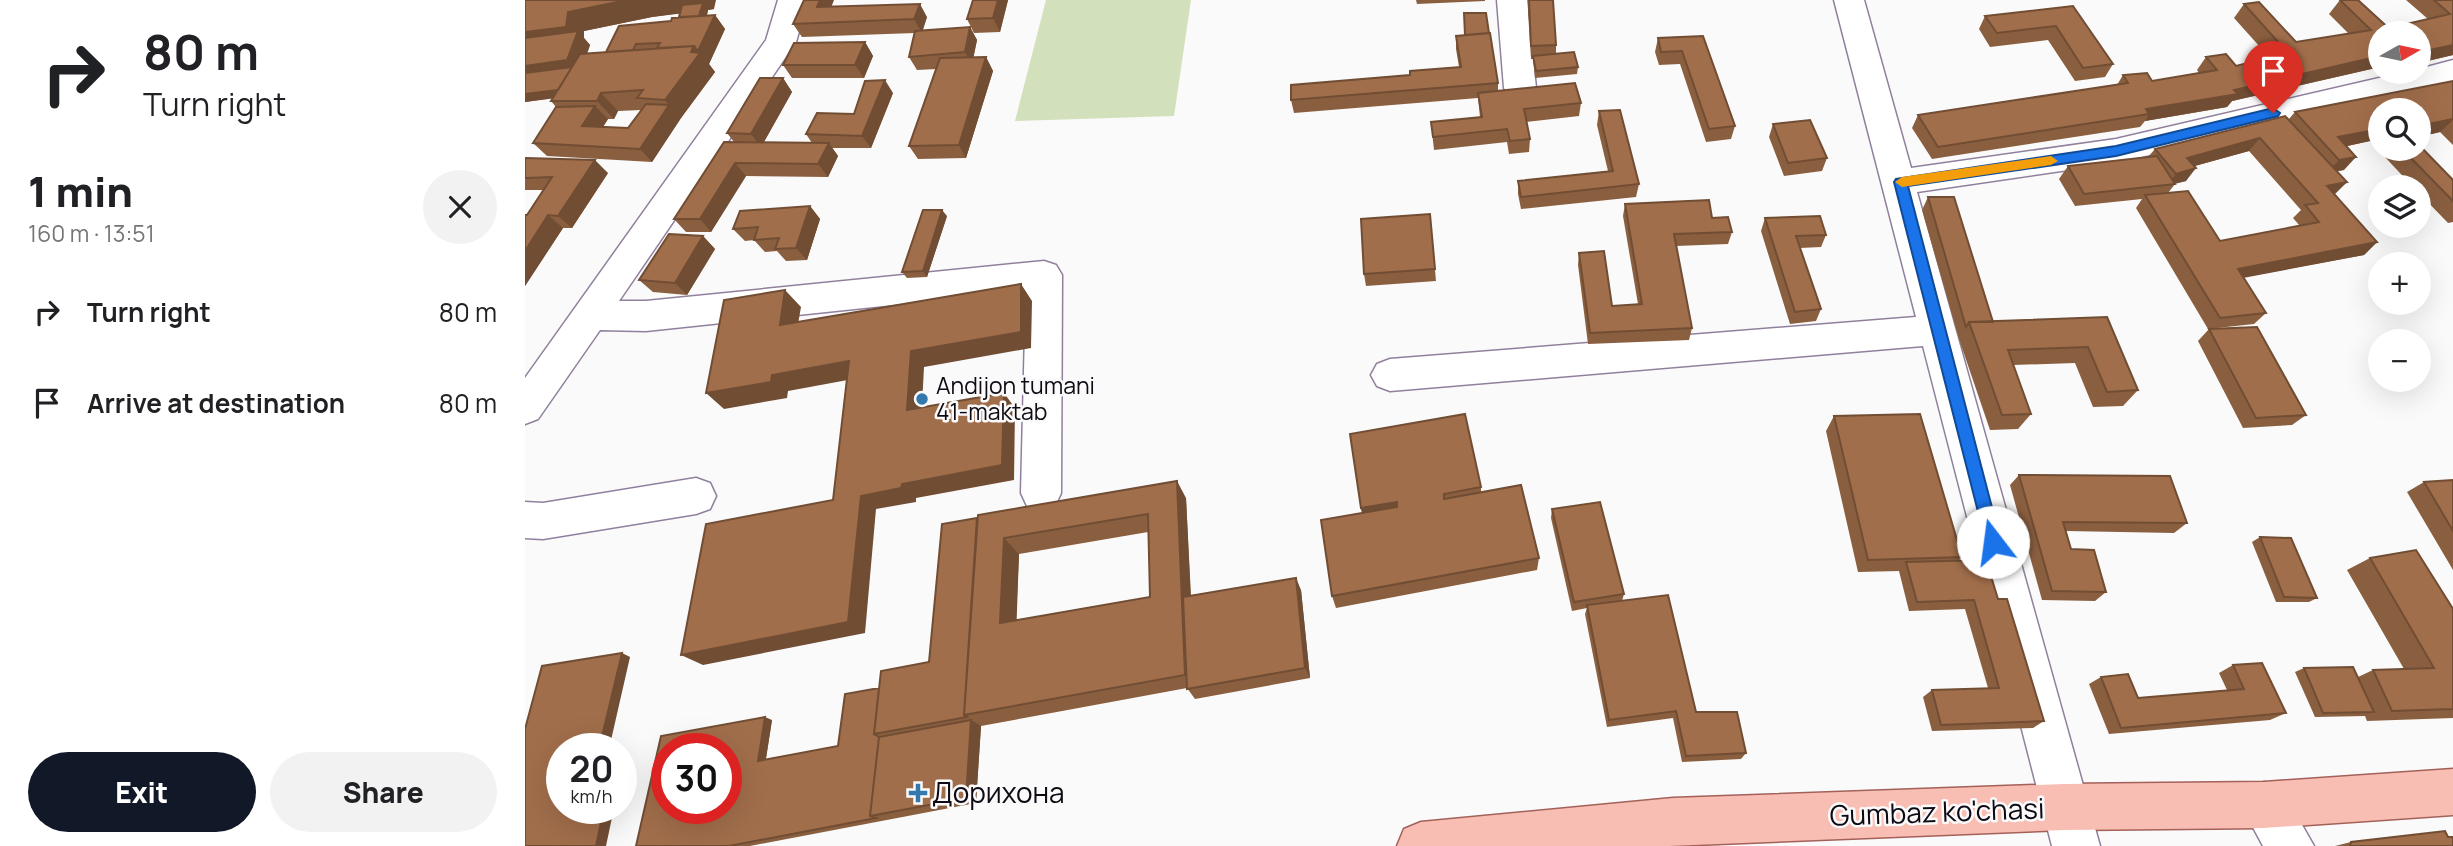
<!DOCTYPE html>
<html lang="en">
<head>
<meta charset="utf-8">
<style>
	:root { --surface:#fff; --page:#f2f2f2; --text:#202124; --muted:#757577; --accent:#111827 }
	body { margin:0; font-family:Manrope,sans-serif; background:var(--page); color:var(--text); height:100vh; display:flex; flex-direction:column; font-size:26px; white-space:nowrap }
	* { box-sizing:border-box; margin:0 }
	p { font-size:23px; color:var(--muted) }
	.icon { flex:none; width:38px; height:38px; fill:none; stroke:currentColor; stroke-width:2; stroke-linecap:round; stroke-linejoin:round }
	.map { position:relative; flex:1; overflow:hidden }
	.panel { display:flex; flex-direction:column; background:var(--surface); width:525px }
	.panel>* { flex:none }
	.guide { background:#fff; color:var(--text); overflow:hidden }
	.needle { width:46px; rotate:81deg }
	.fabs { position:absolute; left:1843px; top:21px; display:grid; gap:14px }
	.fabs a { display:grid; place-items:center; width:63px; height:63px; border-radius:50%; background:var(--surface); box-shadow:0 7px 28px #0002; font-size:35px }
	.speed { position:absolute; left:21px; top:733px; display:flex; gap:14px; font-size:35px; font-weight:700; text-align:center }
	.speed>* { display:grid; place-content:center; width:91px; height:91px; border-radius:50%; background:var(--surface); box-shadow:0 7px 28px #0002; line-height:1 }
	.speed small { font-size:18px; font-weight:400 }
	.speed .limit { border:10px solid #d22; background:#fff; color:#111 }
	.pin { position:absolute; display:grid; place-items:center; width:60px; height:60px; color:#fff; margin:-72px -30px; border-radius:50% 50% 50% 0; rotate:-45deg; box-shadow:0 0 7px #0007 }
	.pin .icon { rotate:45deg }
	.me { position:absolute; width:77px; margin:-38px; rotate:345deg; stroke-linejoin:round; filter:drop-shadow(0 0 5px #0008) }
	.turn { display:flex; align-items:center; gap:24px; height:147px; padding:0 28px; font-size:32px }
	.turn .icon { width:91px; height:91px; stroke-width:2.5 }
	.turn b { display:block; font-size:49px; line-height:60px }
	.round { display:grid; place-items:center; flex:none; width:74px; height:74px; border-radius:37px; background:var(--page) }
	.overview { display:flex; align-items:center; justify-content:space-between; height:119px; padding:0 28px }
	h1 { font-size:42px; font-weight:800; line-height:52px }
	.action { display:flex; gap:14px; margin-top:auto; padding:14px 28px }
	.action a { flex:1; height:80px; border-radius:42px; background:var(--accent); color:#fff; font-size:28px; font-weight:800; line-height:80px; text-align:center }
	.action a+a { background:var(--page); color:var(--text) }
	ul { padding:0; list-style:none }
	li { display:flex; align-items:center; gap:21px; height:91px; padding:0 28px }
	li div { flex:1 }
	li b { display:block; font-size:26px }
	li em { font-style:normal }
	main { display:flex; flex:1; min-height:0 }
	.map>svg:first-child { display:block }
	.green { fill:#d3e0bc }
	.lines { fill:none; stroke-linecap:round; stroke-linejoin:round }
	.minor-casing { stroke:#90809d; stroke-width:3 }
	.major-casing { stroke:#a3615a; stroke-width:3 }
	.minor { fill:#fff; fill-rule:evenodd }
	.major { fill:#f8bdb3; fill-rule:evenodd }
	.wall { fill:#8a5f40; fill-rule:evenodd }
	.shaded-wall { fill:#714d34 }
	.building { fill:#a16e4b; stroke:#714d34; stroke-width:2; fill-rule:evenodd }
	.route { fill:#1a73e8; stroke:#114b97; stroke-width:2 }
	.slow { fill:#f59e0b }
	.poi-dot { fill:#3478ae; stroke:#fafafa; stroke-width:2.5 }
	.labels { text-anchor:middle; stroke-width:5; stroke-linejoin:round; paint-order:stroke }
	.poi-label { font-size:23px; fill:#0f0913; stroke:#fafafa; text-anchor:start }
	.near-poi-label { font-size:28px; fill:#0f0913; stroke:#fafafa; text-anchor:start }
	.near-street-label { font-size:28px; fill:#0f0913; stroke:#fafafa }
</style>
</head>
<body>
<main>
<section class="panel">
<div class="guide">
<div class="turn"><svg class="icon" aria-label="right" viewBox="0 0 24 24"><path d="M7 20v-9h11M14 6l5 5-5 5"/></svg><div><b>80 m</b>Turn right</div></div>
</div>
<div class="overview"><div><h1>1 min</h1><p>160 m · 13:51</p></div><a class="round"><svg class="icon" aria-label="close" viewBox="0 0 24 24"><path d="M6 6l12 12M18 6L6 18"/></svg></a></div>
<ul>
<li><svg class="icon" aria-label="right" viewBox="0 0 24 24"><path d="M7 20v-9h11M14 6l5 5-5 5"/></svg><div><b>Turn right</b></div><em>80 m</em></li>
<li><svg class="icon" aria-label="arrive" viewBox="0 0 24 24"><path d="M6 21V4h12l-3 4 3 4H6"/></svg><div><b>Arrive at destination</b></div><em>80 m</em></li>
</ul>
<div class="action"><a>Exit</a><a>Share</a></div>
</section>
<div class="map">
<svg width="1928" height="846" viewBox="0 0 1928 846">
	<rect width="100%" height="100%" fill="#fafafa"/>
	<!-- green -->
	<path class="green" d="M521 0H666L649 116 490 121Z"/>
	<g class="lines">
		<!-- minor casing -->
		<g class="minor-casing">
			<path id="minor" d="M253 0H283L271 42 94 301H121L519 261 531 265 537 275 536 493 530 506 516 511 502 506 496 493 501 291 121 331 75 330 13 419 0 424V378L241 40Z
				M972 0H1002L1011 88 1006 96 995 99 984 96 979 88Z
				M1309 0H1339L1386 168 1591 139 1880 72H1894V69L1928 60V82L1591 163 1392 192 1575 846H1527L1398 346 865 391 852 386 846 375 852 364 865 359 1391 317Z
				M171 478 185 483 191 496 185 509 171 514 18 539 0 538V502L18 503Z
				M1739 782 1756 788 1789 846H1738L1716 805 1722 788Z"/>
		</g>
		<!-- major casing -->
		<g class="major-casing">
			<path id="major" d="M1928 769V815L1739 828 1539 830 1144 846H872L879 829 896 822 1148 798 1539 784 1739 782Z"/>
		</g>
		<!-- minor -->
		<use href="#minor" class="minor"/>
		<!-- major -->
		<use href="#major" class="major"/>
	</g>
	<!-- wall -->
	<path class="wall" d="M0 0 189 9 183 10 182 16 190 15 200 29 184 64 190 72 156 118 127 162 22 156 8 143 31 107 26 101 28 98 0 102ZM155 13 154 17 81 52 62 54 65 45 59 38V31L127 17ZM116 110 103 128 78 127 83 119H89L93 111Z
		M448 0H483L475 32 449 33 442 19Z
		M891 0H960V1L892 4Z
		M1004 0 1031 45V54L1053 67 1052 74 1010 78 1008 59H1006L1003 12Z
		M1815 0 1869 33 1877 25 1903 19 1881 0H1928V55L1894 63V33H1855V67L1707 101 1702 107 1620 121 1615 127 1407 159 1387 128 1393 115 1592 85 1598 75 1627 81 1674 73 1672 70 1681 57 1711 66 1744 57 1709 18 1719 4 1771 42 1824 34 1804 14Z
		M1548 6 1588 64 1580 77 1550 81 1523 40 1465 47 1454 29 1460 16Z
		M307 7 402 17 397 31 445 27 452 40 448 58 461 57 468 71 441 158 393 159 384 146 412 69 392 70 384 57 390 33 277 37 268 24Z
		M964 33 973 83V90L1056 103 1054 116 1001 122 1005 139 1004 152 984 154 982 142 909 150 906 122 955 117 953 98 769 113 766 100 885 75 934 67 931 49V36Z
		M1178 36 1210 126 1206 139 1181 142 1155 64 1134 65 1130 52 1133 38Z
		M340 42 348 56 339 78H267L258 65Z
		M258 78 267 92 239 142 287 143 281 134 329 114 368 93 346 148H307L313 156 303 177 221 176 186 232H161L149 219 209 142 202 133Z
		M1928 81V145L1915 132 1894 137V110H1855V149H1894L1928 180V222L1923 223 1894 193V187H1888L1845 141 1822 146 1819 170 1811 171 1822 182 1809 194 1852 242 1839 255 1719 277 1741 313 1729 324 1683 329 1611 208 1617 199 1550 206 1534 179 1543 166 1623 157 1630 149 1763 120 1770 112ZM1724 151 1776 210 1768 218 1775 226 1695 241 1643 193 1650 184 1661 181 1669 166Z
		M1074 111 1114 184 1111 197 996 209 993 194V181L1083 171 1072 125Z
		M1248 124 1302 158 1297 171 1259 176 1244 137Z
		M0 158 83 173 47 228H38L0 286V215H2L18 190H0Z
		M1403 197 1468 322 1582 317 1613 390 1598 406 1568 407 1550 363 1488 365 1506 414 1493 429 1465 430 1434 339 1397 210Z
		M1100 204 1187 218 1207 232 1203 244 1151 246 1167 328 1164 340 1063 344 1053 265 1054 253 1087 306 1113 304 1098 216Z
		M285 206 295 219 282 260 261 261 252 251 240 252 229 240 220 241 208 229Z
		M905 214 911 281 841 286 839 274Z
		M422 216 402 277 382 278 377 272Z
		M1240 218 1301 235 1296 247 1275 248 1296 309 1291 321 1265 324 1236 231Z
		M178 236 190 249 162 295 128 292 114 280Z
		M1684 329 1781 415 1767 425 1718 428 1673 341Z
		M1309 416 1437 557 1434 560 1473 599 1519 721 1508 728 1407 731 1398 697 1407 690 1463 688 1440 609 1384 611 1374 571 1333 572 1301 431Z
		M1494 475 1662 523 1649 533 1541 531 1546 549 1581 592 1570 601 1517 600 1485 485Z
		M1928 480V570L1882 492 1899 482Z
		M956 487V492L1014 558 1012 570 811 608 807 596 837 513 836 508Z
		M661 498 666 596 776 590 785 678 670 699 662 688 456 726 451 803 225 846H111L247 720 241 759 313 746 354 688 404 662 417 524ZM623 532 625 597 491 620 494 554Z
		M1027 509 1099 594 1097 601 1171 712 1221 753 1216 759 1157 762 1148 718 1082 727 1060 614 1062 608 1047 611 1026 518Z
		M1735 537 1792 598 1784 602H1751L1727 542Z
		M1845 558 1928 609V718L1842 721 1840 716 1790 717 1770 672 1779 668 1833 677 1848 670 1879 669 1822 570Z
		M1708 665 1761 713 1745 720 1584 734 1564 684 1576 677 1613 698 1702 690 1694 673Z
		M1923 837 1928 846H1810L1826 842Z"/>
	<!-- shaded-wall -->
	<path class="shaded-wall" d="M102 0H191L189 9 183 10 178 30 172 23 176 11 127 17 59 31V38L65 45 47 96 0 102V32L43 12Z
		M295 0H309L301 21 292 7Z
		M473 0H483L475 32 468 18Z
		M395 4 402 17 397 33 389 19Z
		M190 15 200 29 184 64 190 72 156 118 127 162 115 149 144 105 140 100 169 46Z
		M445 27 452 40 447 65 440 52Z
		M340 42 348 56 339 78 330 65Z
		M1928 45V55L1894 63 1905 50Z
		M1855 56V67L1707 101 1702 107 1620 121 1624 114 1621 109Z
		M461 57 468 71 441 158 434 145Z
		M258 78 267 92 236 147 226 134Z
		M360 80 368 93 346 148 337 136Z
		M76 93 93 111 89 119 72 101Z
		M70 106 83 119 70 139 57 126Z
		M1928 120 1915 132 1894 137V126Z
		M1855 129V131L1845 141 1804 150 1813 137Z
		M1735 138 1724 151 1652 171 1662 158Z
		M304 143 313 156 303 177 293 164Z
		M1831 157 1819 170 1802 173 1814 160Z
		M70 160 83 173 47 228 33 216Z
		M210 163 221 176 186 232 175 219Z
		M1671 168 1661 181 1642 185 1651 174Z
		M1822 182 1809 195 1802 186Z
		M285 206 295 219 282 260 271 248Z
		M417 210 422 216 402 277 398 271Z
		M23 215 38 228 0 286V251Z
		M178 236 190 249 162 295 150 283Z
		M1852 242 1839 255 1702 281 1713 269Z
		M496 284 507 301 506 348 399 367 396 425 382 410 386 351Z
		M260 290 276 307 270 341 255 325Z
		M324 361 339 377 263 391 262 398 199 409 181 393 247 375Z
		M479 393 490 408 489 480 391 498V502L351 509 340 633 178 665 156 655 336 496 377 484Z
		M652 481 661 498 670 687 660 675Z
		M872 502 874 515 839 522 836 508Z
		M479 538 494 554 491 637 475 623Z
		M771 578 776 590 785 678 780 668Z
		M97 653 105 657 84 749H74Z
		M240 717 247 720 240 764 233 761Z
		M446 720 456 726 451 803 441 798Z
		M79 808H89L81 846H71Z"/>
	<!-- building -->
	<path class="building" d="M0 0H102L43 12 41 27 0 32Z
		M279 0H295L292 7 395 4 389 19 268 24Z
		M448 0H473L468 18 442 19Z
		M1004 0H1028L1031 45 1006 46Z
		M1815 0H1833L1869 33H1855V56L1709 90 1713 94 1621 109 1624 114 1413 147 1393 115 1603 83 1598 75 1622 73 1627 81 1692 70 1681 57 1701 54 1711 66 1763 53 1719 4 1734 2 1771 42 1846 30Z
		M1909 0H1928V45L1905 50 1894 39V33H1887L1877 25 1925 14Z
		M178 3 174 16 154 17 157 5Z
		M1548 6 1588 64 1558 68 1531 26 1472 33 1460 16Z
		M939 13H961L964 33 940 35Z
		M190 15 173 51 169 46 132 48 135 43 111 44 108 50 81 52 94 26 146 21 147 18Z
		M445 27 440 52 384 57 390 31Z
		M53 31 42 60 0 66V38Z
		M965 33 973 83 766 100V85L885 75V71L936 67 931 36Z
		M1178 36 1210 126 1184 129 1157 51 1136 52 1133 38Z
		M340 42 330 65H258L269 43Z
		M169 46 166 52 175 53 140 100 112 98 118 90 76 93 72 101H26L55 54Z
		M1049 52 1053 67 1011 71 1008 56Z
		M461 57 434 145 384 146 415 58Z
		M47 67 33 90 0 94V73Z
		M235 78H258L226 134 202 133Z
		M360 80 337 136 281 134 292 113 329 114 340 81Z
		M1928 81V119L1894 126V110H1855V129L1813 137 1831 157 1814 160 1770 112Z
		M1050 83 1056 103 999 109 1005 139 985 141 982 129 908 137 906 122 957 117 953 93Z
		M121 104 144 105 115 149 8 143 31 107 70 106 57 126 103 128Z
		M1095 110 1114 184 996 197 993 181 1088 171 1074 111Z
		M1760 116 1822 182 1802 186 1852 242 1713 269 1741 313 1695 318 1620 195 1663 191 1695 241 1794 222 1780 205 1793 203 1735 138 1662 158 1671 168 1651 174 1630 149Z
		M1285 120 1302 158 1263 163 1248 124Z
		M199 142 304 143 293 164 210 163 175 219H149Z
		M1894 145 1928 180V201L1877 149H1894Z
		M1632 156 1650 184 1559 194 1543 166Z
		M0 158 70 160 33 216 23 215 0 251V215H2L27 177 0 178Z
		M1403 197H1429L1468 322H1444L1441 327Z
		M1184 200 1187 218 1203 217 1207 232 1149 234 1167 328 1065 333 1054 253 1079 251 1087 306 1117 304 1100 204Z
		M285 206 271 248 250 249 254 238 229 240 233 227 208 229 215 211Z
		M398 210H417L398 271 377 272Z
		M905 214 910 269 839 274 836 219Z
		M1295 216 1301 235 1271 236 1296 309 1270 312 1240 218Z
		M144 234 178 236 150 283 114 280Z
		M496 284V332L386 351 382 410 479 393 477 465 377 484 376 488 336 496 323 622 156 655 181 524 308 500 324 361 247 375 246 382 181 393 199 300 260 290 255 325Z
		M1582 317 1613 390 1582 392 1563 347 1483 350 1506 414 1477 415 1444 322Z
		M1732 327 1781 415 1731 418 1684 329Z
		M940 414 956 487 919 494V499L996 485 1014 558 807 596 796 520 872 507V502L836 508 825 434Z
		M1395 414 1437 557 1343 560 1309 416Z
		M1494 475 1645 476 1662 523 1538 522 1546 549 1569 550 1581 592 1527 591Z
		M1928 480V531L1899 482Z
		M652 481 660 675 439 715 453 515ZM623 514 625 597 475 623 479 538Z
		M1075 502 1099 594 1049 602 1027 509Z
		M452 518 439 715 442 717 349 734 356 671 404 662 417 524Z
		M1735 537 1766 538 1792 598 1759 597Z
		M1891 550 1928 609V709L1867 711 1848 670 1909 668 1845 558Z
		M1461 560 1473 599H1482L1519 721 1416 725 1407 690 1474 688 1449 600 1392 602 1381 562Z
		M771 578 780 668 662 689 658 597Z
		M1143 595 1171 712H1212L1221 753 1161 756 1151 711 1084 720 1062 605Z
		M97 653 74 749H37V808H79L71 846H0V729L17 666Z
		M1737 663 1761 713 1596 728 1576 677 1603 674 1613 698 1719 689 1708 665Z
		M1828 667 1849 712 1798 713 1779 668Z
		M354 688 349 734 354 737 345 816 351 818 204 846H111L136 736 240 717 233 761 313 746 320 694ZM142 749H201V808H142Z
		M446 720 441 798 345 816 354 737Z
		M1920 831 1923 837H1928V846H1825L1826 842Z"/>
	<!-- route -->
	<path class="route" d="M1748 108 1755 113 1753 116 1591 156 1383 186 1476 542 1474 547H1462L1369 182 1371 179 1591 146Z"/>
	<!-- slow -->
	<path class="slow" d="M1526 156 1533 161 1526 165 1377 187 1370 182 1377 177Z"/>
	<!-- markers -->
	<g class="poi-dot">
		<circle cx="397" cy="399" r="7"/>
		<path d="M389.5 782.5h7v7h7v7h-7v7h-7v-7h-7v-7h7z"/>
	</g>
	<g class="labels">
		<!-- poi labels -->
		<g class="poi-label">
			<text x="411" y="394">Andijon tumani<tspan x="411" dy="26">41-maktab</tspan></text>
		</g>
		<!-- near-poi labels -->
		<g class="near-poi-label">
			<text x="407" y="803">Дорихона</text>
		</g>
		<!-- near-street labels -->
		<g class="near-street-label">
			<text transform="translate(1412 812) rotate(-2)" y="10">Gumbaz ko'chasi</text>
		</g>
	</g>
</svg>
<div class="fabs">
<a><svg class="needle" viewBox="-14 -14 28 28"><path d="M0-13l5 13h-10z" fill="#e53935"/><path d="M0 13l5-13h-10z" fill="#757577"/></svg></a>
<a><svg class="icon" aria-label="search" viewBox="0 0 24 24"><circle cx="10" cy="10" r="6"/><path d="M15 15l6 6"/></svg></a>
<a><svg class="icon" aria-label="layers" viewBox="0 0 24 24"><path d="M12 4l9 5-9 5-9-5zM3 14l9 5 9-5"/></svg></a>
<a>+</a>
<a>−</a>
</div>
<div class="speed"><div>20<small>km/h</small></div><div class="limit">30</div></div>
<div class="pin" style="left:1748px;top:113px;background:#d93025"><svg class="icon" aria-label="arrive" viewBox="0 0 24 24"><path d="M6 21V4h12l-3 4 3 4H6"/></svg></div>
<svg class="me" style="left:1468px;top:542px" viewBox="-20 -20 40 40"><circle r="19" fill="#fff"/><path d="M0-13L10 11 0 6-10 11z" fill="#1a73e8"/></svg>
</div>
</main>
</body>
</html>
